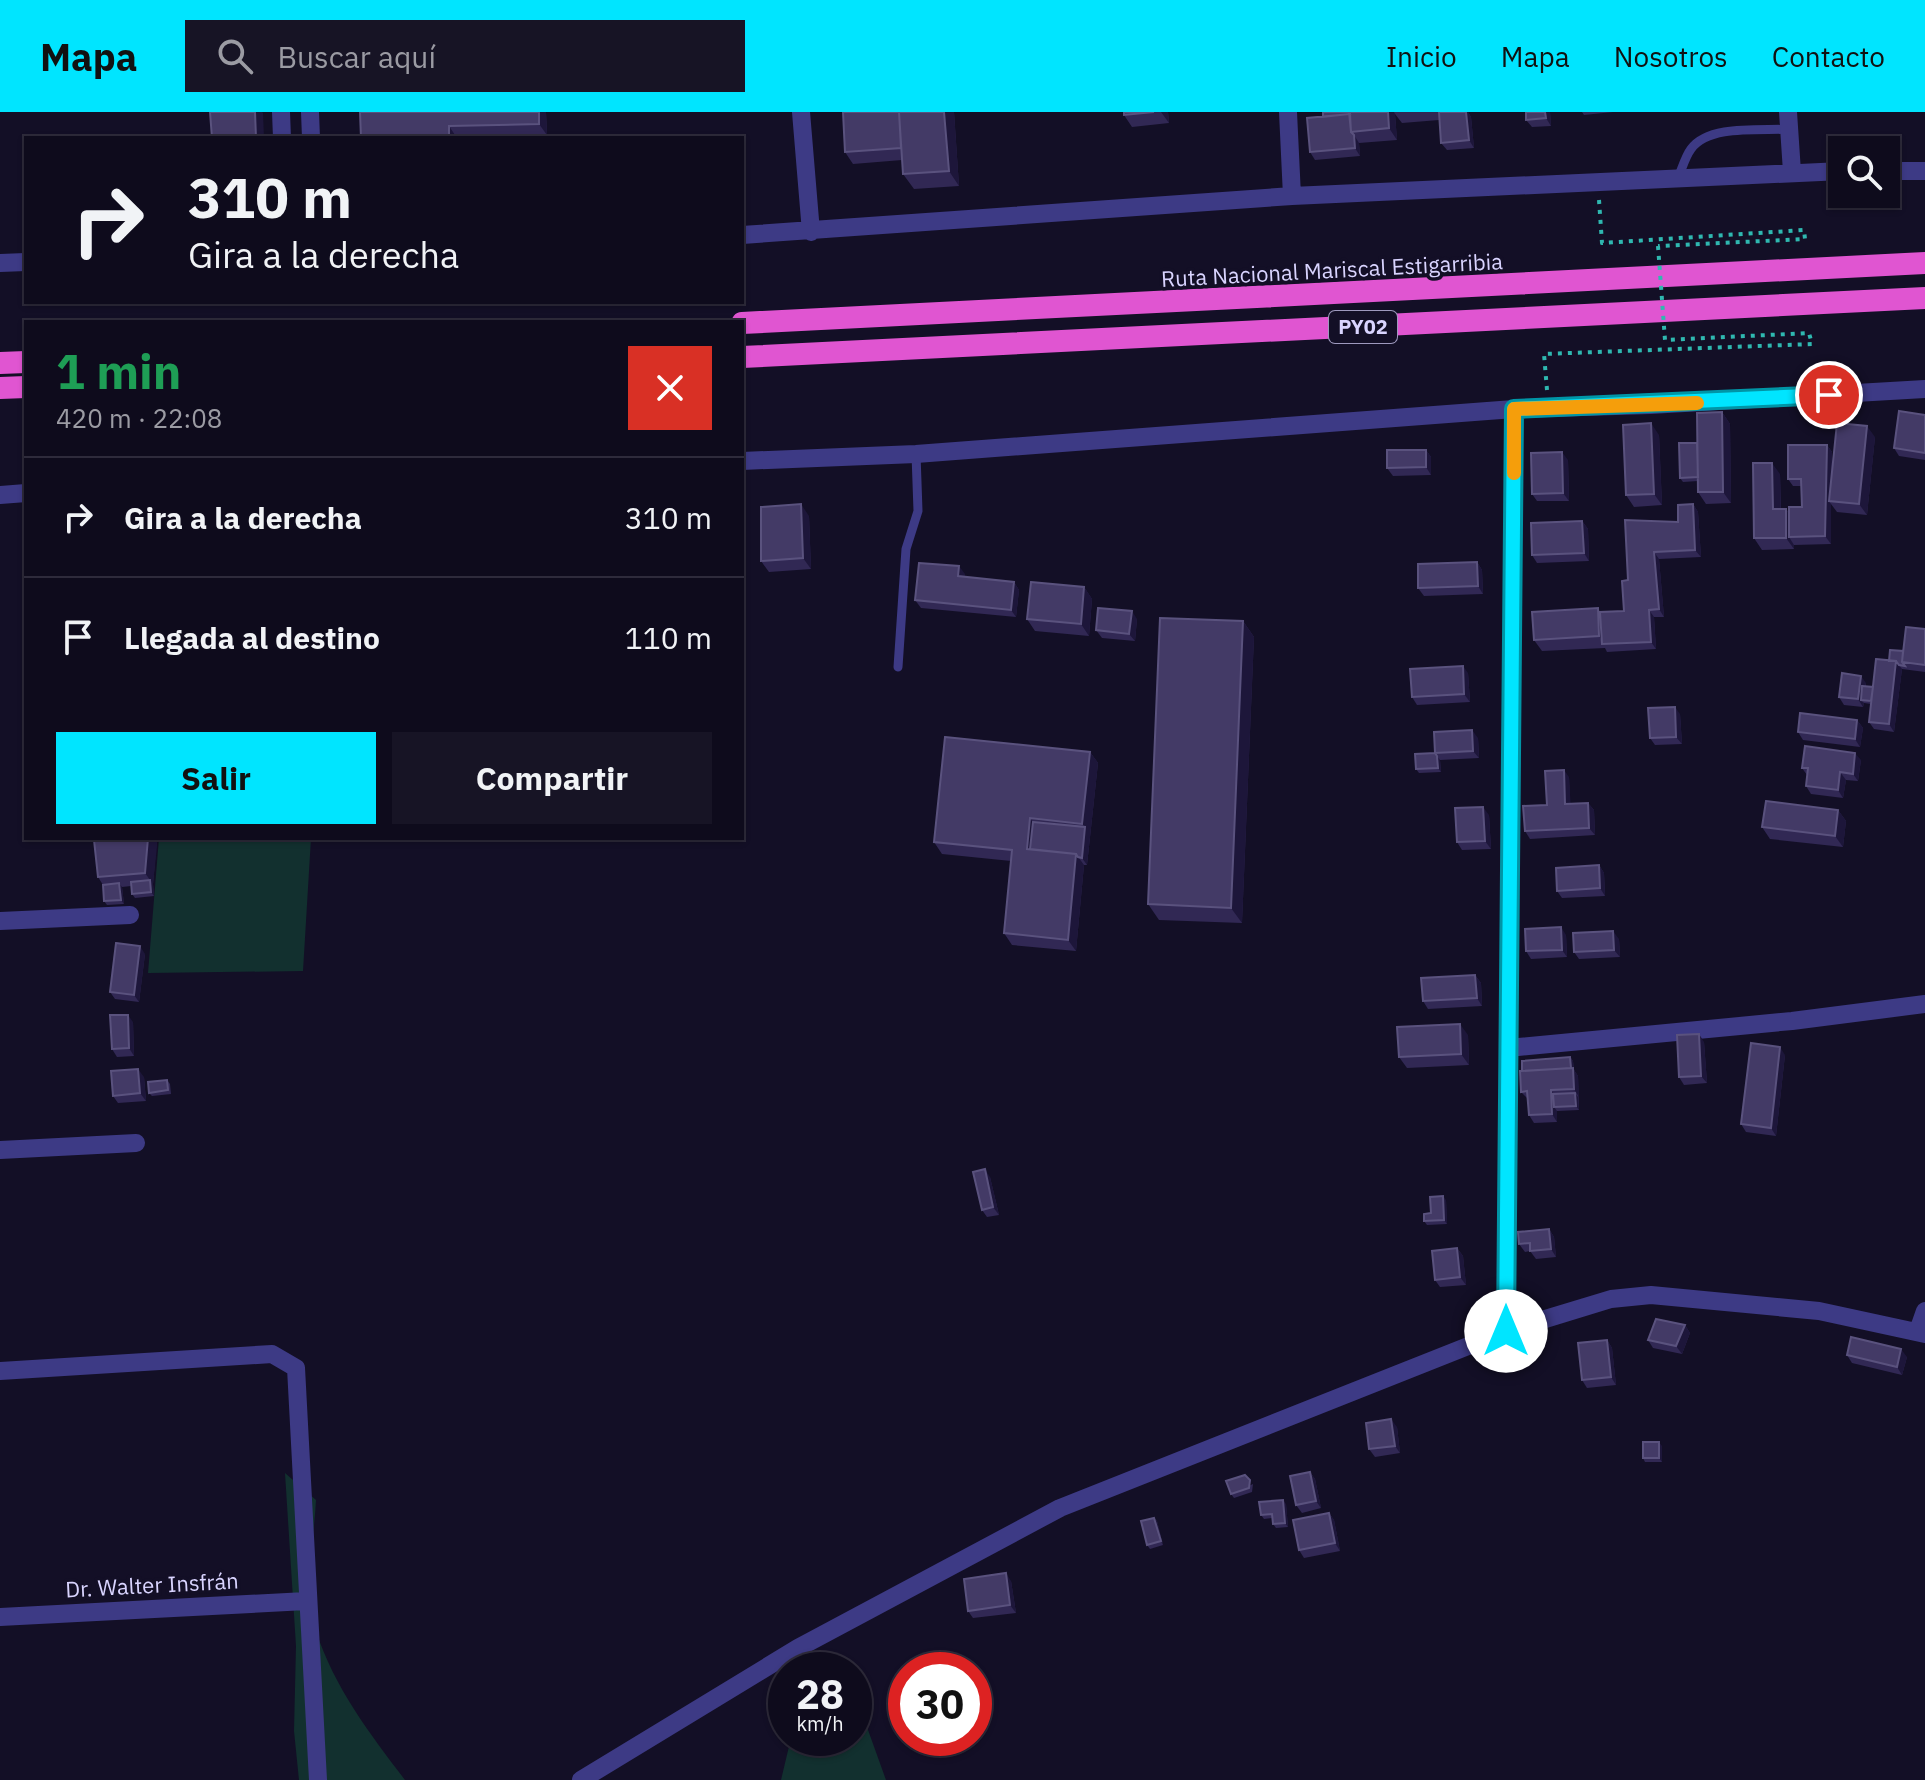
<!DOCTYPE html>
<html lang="es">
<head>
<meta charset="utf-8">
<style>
	:root { --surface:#0e0b1c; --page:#171425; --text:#f1f3f6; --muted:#9b9ba3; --line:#2e2b3b; --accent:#00e5ff }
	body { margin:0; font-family:"IBM Plex Sans",sans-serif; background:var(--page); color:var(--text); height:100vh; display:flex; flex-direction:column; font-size:30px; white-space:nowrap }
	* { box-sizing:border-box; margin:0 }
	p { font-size:26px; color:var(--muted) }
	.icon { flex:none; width:44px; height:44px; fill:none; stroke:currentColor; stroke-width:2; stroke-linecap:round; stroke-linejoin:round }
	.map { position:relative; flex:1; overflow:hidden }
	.details { position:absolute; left:24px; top:208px; width:720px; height:520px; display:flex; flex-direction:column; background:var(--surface); border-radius:0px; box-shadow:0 2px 6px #0004,0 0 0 2px var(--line) }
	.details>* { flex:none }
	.hud { position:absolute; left:24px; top:24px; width:720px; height:168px; border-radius:0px; box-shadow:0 2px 6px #0004,0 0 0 2px var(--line); background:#0e0b1c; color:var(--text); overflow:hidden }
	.fabs { position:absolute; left:1828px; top:24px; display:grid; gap:16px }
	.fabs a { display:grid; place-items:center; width:72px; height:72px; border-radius:0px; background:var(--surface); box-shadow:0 2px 6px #0004,0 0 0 2px var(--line); font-size:40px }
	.speed { position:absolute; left:768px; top:1540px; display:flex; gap:16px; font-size:40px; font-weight:700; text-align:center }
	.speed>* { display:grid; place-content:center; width:104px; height:104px; border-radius:50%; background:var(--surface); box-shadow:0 2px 6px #0004,0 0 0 2px var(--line); line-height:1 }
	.speed small { font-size:20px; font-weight:400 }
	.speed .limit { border:12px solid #d22; background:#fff; color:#111 }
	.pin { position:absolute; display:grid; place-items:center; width:68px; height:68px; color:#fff; margin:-34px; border:4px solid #fff; border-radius:50%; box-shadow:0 2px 8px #0007 }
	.me { position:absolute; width:88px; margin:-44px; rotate:0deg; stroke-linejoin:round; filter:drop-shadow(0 0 6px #0008) }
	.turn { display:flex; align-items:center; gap:28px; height:168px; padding:0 32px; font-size:36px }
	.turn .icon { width:104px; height:104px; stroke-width:2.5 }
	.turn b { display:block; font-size:56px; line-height:68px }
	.round { display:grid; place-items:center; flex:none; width:84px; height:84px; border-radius:0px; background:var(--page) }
	.headline { display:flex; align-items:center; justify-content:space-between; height:136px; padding:0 32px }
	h1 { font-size:48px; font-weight:700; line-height:60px; color:#1e9e55 }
	.action { display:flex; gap:16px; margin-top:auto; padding:16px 32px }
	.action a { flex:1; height:92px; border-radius:0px; background:var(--accent); color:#111; font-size:32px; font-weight:700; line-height:92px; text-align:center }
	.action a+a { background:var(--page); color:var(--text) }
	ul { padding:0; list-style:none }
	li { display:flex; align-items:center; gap:24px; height:120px; padding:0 32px; border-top:2px solid var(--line) }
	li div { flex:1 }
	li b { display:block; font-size:30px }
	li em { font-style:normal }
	header { display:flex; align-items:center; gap:48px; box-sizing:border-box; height:112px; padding:0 40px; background:var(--accent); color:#111 }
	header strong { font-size:38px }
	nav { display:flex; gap:44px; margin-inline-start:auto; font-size:28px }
	.search { width:560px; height:72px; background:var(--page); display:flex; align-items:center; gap:20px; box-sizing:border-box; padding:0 28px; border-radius:0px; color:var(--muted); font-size:30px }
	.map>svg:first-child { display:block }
	.green { fill:#12302f }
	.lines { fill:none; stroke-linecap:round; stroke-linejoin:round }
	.path { stroke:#2fb8b0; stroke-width:4; stroke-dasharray:4 6; stroke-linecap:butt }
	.service { stroke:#3d3a85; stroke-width:9 }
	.minor { stroke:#3d3a85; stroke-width:18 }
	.trunk { stroke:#e055d1; stroke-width:22 }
	.path-bridge { stroke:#2fb8b0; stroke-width:4; stroke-dasharray:4 6; stroke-linecap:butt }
	.wall { fill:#312854 }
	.shaded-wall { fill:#1d163a }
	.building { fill:#433a66; stroke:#5a527e; stroke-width:2 }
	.route-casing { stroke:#0095a6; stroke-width:20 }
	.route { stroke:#00e5ff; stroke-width:14 }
	.slow { stroke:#f59e0b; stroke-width:14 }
	.labels { text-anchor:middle; stroke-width:7; stroke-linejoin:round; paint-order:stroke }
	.shield { fill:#130f26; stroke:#9e99be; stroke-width:2 }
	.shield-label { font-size:20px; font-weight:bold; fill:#d9d4ff }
	.street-label { font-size:22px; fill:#d9d4ff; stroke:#130f26 }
</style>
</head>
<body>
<header>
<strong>Mapa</strong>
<div class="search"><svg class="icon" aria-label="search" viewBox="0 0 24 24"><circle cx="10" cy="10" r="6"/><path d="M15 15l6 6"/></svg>Buscar aquí</div>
<nav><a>Inicio</a><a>Mapa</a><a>Nosotros</a><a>Contacto</a></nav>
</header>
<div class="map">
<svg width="1925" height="1668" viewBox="0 0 1925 1668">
	<rect width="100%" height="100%" fill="#130f26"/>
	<!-- green -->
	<path class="green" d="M159 726H311L303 859 148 861Z
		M285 1361 316 1388C314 1429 303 1479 316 1519 334 1575 370 1622 405 1668H299L294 1619 296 1534Z
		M854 1579 886 1668H781L791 1626H854Z"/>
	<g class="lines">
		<!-- path -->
		<path class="path" d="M1599 88 1602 131 1804 118 1805 127 1658 134
			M1547 278 1544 242 1812 232 1809 221 1665 228"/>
		<!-- service -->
		<path class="service" d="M1678 66C1682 57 1685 45 1691 37 1709 12 1762 19 1789 17
			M898 555 906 437 918 399 916 342"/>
		<!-- minor -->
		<path class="minor" d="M281 0 282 26
			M310 0 311 26
			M801 0 811 120
			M1288 0 1292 84
			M1788 0 1792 60
			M1886 59H1925
			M742 123 1292 84 1842 59
			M0 151 26 150
			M742 349 916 342 1514 297 1650 293 1925 277
			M0 383 26 381
			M0 809 130 803
			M1508 936 1792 909 1925 892
			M0 1038 136 1031
			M1506 1219 1514 297
			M1918 1219 1925 1199
			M0 1259 272 1242 296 1256 318 1668
			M0 1505 306 1489
			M581 1668 798 1536 1060 1396 1506 1219 1611 1187 1651 1183 1819 1199 1925 1222"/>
		<!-- trunk -->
		<path class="trunk" d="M742 211 1925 151
			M742 245 1925 186
			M0 251 26 250
			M0 276 26 275"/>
		<!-- path-bridge -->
		<path class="path-bridge" d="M1658 134 1665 228"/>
	</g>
	<!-- wall -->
	<path class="wall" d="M360 0H546L547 23 457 26Z
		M843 0H954L959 74 914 77 903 62 902 48 853 52 845 40Z
		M1124 0H1168L1169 11 1132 15 1124 3Z
		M1323 0H1468L1471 5 1474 36 1447 38 1441 31 1439 8 1402 11 1395 2 1397 28 1359 31 1360 44 1315 48 1310 40 1323 5Z
		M1526 0H1550L1551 14 1532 15 1526 8Z
		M1582 0H1613L1584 3Z
		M1844 290 1847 294V303L1823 304 1820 300Z
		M1722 300 1730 312 1731 391 1706 392 1698 380V369L1683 370 1680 366 1697 331Z
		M1925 303V348L1899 344 1894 336Z
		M1659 323 1662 393 1634 395 1626 383Z
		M1875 325 1867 403 1837 400 1831 392V432L1794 433V437L1762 438 1754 426 1780 362 1781 397H1786L1789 401 1802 395 1801 374H1793L1788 367 1827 333 1832 340V362Z
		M1426 338 1431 345V363L1393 364 1387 356Z
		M1568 348 1569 389H1537L1532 382Z
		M1693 392 1698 400 1701 445 1659 447 1664 505H1654L1656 537 1607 540 1605 536 1542 539 1534 528 1624 499 1628 468Z
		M809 404 811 457 769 460 761 449Z
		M1582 409 1588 417 1589 449 1537 451 1532 443Z
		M1477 450 1482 458 1483 482 1424 484 1418 476Z
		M965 462 964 465 1014 470 1019 478 1016 505 921 496 915 488Z
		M1084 475 1092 487 1089 524 1035 519 1027 507Z
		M1137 507 1135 529 1102 526 1096 518Z
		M1243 509 1254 525 1242 811 1159 808 1148 792Z
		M1925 517V560L1902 557 1894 620 1874 617 1869 610 1871 592 1864 591 1863 595 1844 593 1839 585 1866 571V574L1873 575 1889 549 1903 539Z
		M1468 561 1470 590 1417 593 1412 585Z
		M1680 602 1682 632 1655 633 1650 626Z
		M1857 608 1863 616 1860 635 1803 628 1798 620Z
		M1478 626 1479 646 1440 648 1441 660 1419 661 1416 657 1435 641Z
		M1090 640 1098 651 1087 753H1084L1076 839 1012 833 1004 821 1011 749 942 742 934 730Z
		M1861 648 1858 669 1846 668 1843 686 1811 682 1806 674 1807 663 1802 656Z
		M1569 665 1570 692 1588 691 1594 698 1595 723 1530 727 1525 719Z
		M1838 698 1846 709 1843 735 1770 727 1762 715Z
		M1489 703 1491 737 1462 738 1457 730Z
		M112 726H157L153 772 154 784 135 786 132 782 131 774 122 775 124 792 107 793 104 789 103 773 98 765Z
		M1599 753 1604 761 1605 784 1562 786 1557 779Z
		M1566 823 1567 845 1531 847 1526 839Z
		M1619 827 1620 845 1579 847 1574 840Z
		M145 842 139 890 115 887 110 880Z
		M1475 863 1481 871 1482 894 1428 897 1423 889Z
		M133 910 134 944 117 945 112 937Z
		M1468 923 1469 953 1407 956 1399 945Z
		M1704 930 1707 971 1684 973 1679 965Z
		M1785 943 1776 1024 1746 1020 1741 1012Z
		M1570 945 1573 949 1574 958 1578 964 1579 998 1557 999V1010L1534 1011 1529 1003 1528 987 1521 980Z
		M144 965 146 989 118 991 113 984Z
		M167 968 170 972 171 982 152 984 149 981Z
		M990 1065 999 1103 987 1105 982 1098Z
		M1446 1088 1447 1112 1427 1113 1424 1109 1431 1101Z
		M1549 1117 1554 1125 1556 1145 1536 1147 1530 1139 1525 1140 1519 1132Z
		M1457 1136 1463 1144 1466 1173 1440 1175 1435 1168Z
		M1685 1213 1690 1221 1682 1242 1653 1236 1648 1228Z
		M1607 1228 1612 1236 1616 1273 1587 1276 1582 1268Z
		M1847 1243 1907 1245 1902 1263 1852 1251Z
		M1397 1315 1400 1341 1375 1345 1369 1337Z
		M1662 1334V1350H1645L1643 1346Z
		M1310 1360 1315 1367 1321 1396 1302 1401 1296 1393Z
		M1253 1372 1252 1380 1234 1386 1231 1382Z
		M1286 1392 1288 1415 1276 1416 1273 1412 1272 1406 1264 1407 1261 1403Z
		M1329 1401 1334 1408 1340 1439 1304 1446 1299 1438Z
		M1154 1406 1157 1409 1163 1433 1150 1437 1147 1433Z
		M1011 1469 1016 1501 973 1506 968 1499Z"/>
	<!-- shaded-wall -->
	<path class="shaded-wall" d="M255 0H262L263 1 264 26H256Z
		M539 0H546L547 23 539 12Z
		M944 0H954L959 74 949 59Z
		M1161 0H1168L1169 11Z
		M1388 0H1394L1395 2 1397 28 1389 16Z
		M1466 0H1468L1471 5 1474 36 1469 28Z
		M1545 0H1550L1551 14 1546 6Z
		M449 14 457 26H449Z
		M1354 23 1359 31 1360 44 1355 36Z
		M1722 300 1730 312 1731 391 1723 380Z
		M1651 311 1659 323 1662 393 1654 382Z
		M1867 314 1875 325 1867 403 1859 392Z
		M1827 333 1832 340 1831 389H1829L1831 392V432L1825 424Z
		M1426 338 1431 345V363L1426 355Z
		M1562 340 1568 348 1569 389 1563 381Z
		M1772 351 1780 362 1781 409 1773 397Z
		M801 392 809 404 811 457 803 446Z
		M1693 392 1698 400 1701 445 1695 438Z
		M1786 397 1794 409 1789 425 1794 433V437L1786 426Z
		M1582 409 1588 417 1589 449 1584 441Z
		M1654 440 1659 447 1664 505 1659 497Z
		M1477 450 1482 458 1483 482 1478 474Z
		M959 454 965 462 964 472 958 464Z
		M1014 470 1019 478 1016 505 1011 498Z
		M1084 475 1092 487 1089 524 1081 512Z
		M1598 496 1606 508 1605 532 1599 524Z
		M1649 498 1654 505 1656 537 1651 530Z
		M1132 499 1137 507 1135 529 1129 522Z
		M1243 509 1254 525 1242 811 1231 796Z
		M1896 549 1902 557 1894 620 1889 612Z
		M1463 554 1468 561 1470 590 1464 582Z
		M1861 564 1866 571 1864 588H1861L1864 591 1863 595 1858 587Z
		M1675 595 1680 602 1682 632 1676 625Z
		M1857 608 1863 616 1860 635 1855 627Z
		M1472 618 1478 626 1479 646 1473 639Z
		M1090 640 1098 651 1087 753 1082 746 1085 715 1082 712Z
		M1855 641 1861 648 1858 669 1853 662Z
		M1437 644 1440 648 1441 660 1438 656Z
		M1564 658 1569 665 1571 699 1565 692Z
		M1840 660 1846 668 1843 686 1838 678Z
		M1588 691 1594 698 1595 723 1589 716Z
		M1483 695 1489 703 1491 737 1485 729Z
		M1838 698 1846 709 1843 735 1835 724Z
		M1030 706 1038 718 1036 741 1027 737Z
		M148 726H151L157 734 153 772 154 784 151 780 150 768 145 761Z
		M151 726H157V734Z
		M1076 742 1084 753 1076 839 1068 828Z
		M1599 753 1604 761 1605 784 1600 776Z
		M119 771 122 775 124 792 121 788Z
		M1561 815 1566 823 1567 845 1562 838Z
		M1613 819 1619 827 1620 845 1614 838Z
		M140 834 145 842 139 890 134 883Z
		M1475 863 1481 871 1482 894 1477 886Z
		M128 903 133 910 134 944 129 936Z
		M1460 912 1468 923 1469 953 1461 942Z
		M1699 922 1704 930 1707 971 1701 964Z
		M1780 935 1785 943 1776 1024 1771 1016Z
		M1570 945 1573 949 1574 958 1578 964 1579 985 1574 977Z
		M138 957 144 965 146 989 140 981Z
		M1551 978 1556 986 1554 995 1557 999V1010L1552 1002Z
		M1575 981 1578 985 1579 998 1576 994Z
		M985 1057 990 1065 999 1103 993 1095Z
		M1443 1084 1446 1088 1447 1112 1444 1108Z
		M1549 1117 1554 1125 1556 1145 1551 1137Z
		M1457 1136 1463 1144 1466 1173 1460 1165Z
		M1685 1213 1690 1221 1682 1242 1676 1234Z
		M1607 1228 1612 1236 1616 1273 1611 1265Z
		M1901 1237 1907 1245 1902 1263 1897 1255Z
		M1391 1307 1397 1315 1400 1341 1395 1334Z
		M1659 1330 1662 1334V1350L1659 1346Z
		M1310 1360 1315 1367 1321 1396 1316 1389Z
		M1283 1388 1286 1392 1288 1415 1285 1411Z
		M1329 1401 1334 1408 1340 1439 1335 1431Z
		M1154 1406 1157 1409 1163 1433 1161 1429Z
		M1006 1461 1011 1469 1016 1501 1010 1493Z"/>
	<!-- building -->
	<path class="building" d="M210 0H255L256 26H212Z
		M360 0H539V12L449 14V26H361Z
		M843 0H899L901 36 845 40Z
		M899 0H944L949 59 903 62Z
		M1124 0H1154L1124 3Z
		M1323 0H1349L1350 2 1323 5Z
		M1349 0H1388L1389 16 1351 20Z
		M1439 0H1466L1469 28 1441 31Z
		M1526 0H1545L1546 6 1526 8Z
		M1350 2 1351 20 1354 23 1355 36 1310 40 1307 6Z
		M1844 290V299L1820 300V291Z
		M1899 299 1925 303V341L1894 336Z
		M1722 300 1723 380H1698L1697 301Z
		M1651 311 1654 382 1626 383 1623 313Z
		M1837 311 1867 314 1859 392 1829 389Z
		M1679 331H1697L1698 365 1680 366Z
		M1788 333H1827L1825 424 1789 425V395H1802L1801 367H1788Z
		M1387 338H1426V355L1387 356Z
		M1562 340 1563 381 1532 382 1531 341Z
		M1753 351H1772L1773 397H1786V426H1754Z
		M801 392 803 446 761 449V395Z
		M1693 392 1695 438 1654 440 1659 497 1649 498 1651 530 1602 532 1600 500 1624 499 1622 469 1628 468 1625 408 1678 410V393Z
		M1582 409 1584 441 1532 443 1531 411Z
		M1477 450 1478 474 1418 476V452Z
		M919 451 959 454 958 464 1014 470 1011 498 915 488Z
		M1031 470 1084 475 1081 512 1027 507Z
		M1098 496 1132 499 1129 522 1096 518Z
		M1598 496 1599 524 1534 528 1532 500Z
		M1160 506 1243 509 1231 796 1148 792Z
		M1906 515 1925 517V553L1902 550Z
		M1890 538 1903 539 1902 550 1905 554 1899 553 1896 549H1889Z
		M1876 547 1896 549 1889 612 1869 610Z
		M1463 554 1464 582 1412 585 1410 557Z
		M1842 561 1861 564 1858 587 1839 585Z
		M1862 574 1873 575 1871 589 1861 588Z
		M1675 595 1676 625 1650 626 1648 596Z
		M1800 601 1857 608 1855 627 1798 620Z
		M1472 618 1473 639 1435 641 1434 620Z
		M945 625 1090 640 1082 712 1030 706 1027 737 1076 742 1068 828 1004 821 1012 738 934 730Z
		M1805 634 1855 641 1853 662 1840 660 1838 678 1806 674 1808 656H1802Z
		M1435 641 1437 644 1438 656 1416 657 1415 642Z
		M1564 658 1565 692 1588 691 1589 716 1525 719 1523 694 1547 693 1545 659Z
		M1766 689 1838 698 1835 724 1762 715Z
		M1483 695 1485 729 1457 730 1455 696Z
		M1033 710 1085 715 1082 746 1078 745 1076 742 1030 737Z
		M112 726H148L145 761 98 765 94 728Z
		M1599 753 1600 776 1557 779 1556 756Z
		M150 768 151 780 132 782 131 770Z
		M119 771 121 788 104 789 103 773Z
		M1561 815 1562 838 1526 839 1525 817Z
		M1613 819 1614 838 1574 840 1573 821Z
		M116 831 140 834 134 883 110 880Z
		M1475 863 1477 886 1423 889 1421 866Z
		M110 903H128L129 936 112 937Z
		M1460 912 1461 942 1399 945 1397 915Z
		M1699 922 1701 964 1679 965 1677 923Z
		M1751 931 1780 935 1771 1016 1741 1012Z
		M1570 945 1571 956 1522 959V949Z
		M1573 956 1574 977 1551 978 1552 1002 1529 1003 1527 979 1521 980 1520 959Z
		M138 957 140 981 113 984 111 959Z
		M167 968 168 978 149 981 148 970Z
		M1575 981 1576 994 1554 995 1553 982Z
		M985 1057 993 1095 982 1098 973 1060Z
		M1443 1084 1444 1108 1424 1109V1102L1431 1101 1430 1085Z
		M1549 1117 1551 1137 1530 1139V1131L1519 1132 1518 1120Z
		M1457 1136 1460 1165 1435 1168 1432 1139Z
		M1656 1207 1685 1213 1676 1234 1648 1228Z
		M1851 1225 1901 1237 1897 1255 1847 1243Z
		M1607 1228 1611 1265 1582 1268 1578 1231Z
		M1391 1307 1395 1334 1369 1337 1366 1311Z
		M1643 1330H1659V1346H1643Z
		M1310 1360 1316 1389 1296 1393 1290 1364Z
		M1245 1363 1250 1368 1249 1376 1231 1382 1226 1369Z
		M1283 1388 1285 1411 1273 1412 1272 1402 1261 1403 1259 1390Z
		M1329 1401 1335 1431 1299 1438 1293 1408Z
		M1154 1406 1161 1429 1147 1433 1141 1409Z
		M1006 1461 1010 1493 968 1499 964 1467Z"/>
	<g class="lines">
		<!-- route casing -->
		<g class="route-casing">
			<path id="route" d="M1506 1219 1514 297 1829 283"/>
		</g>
		<!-- route -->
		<use href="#route" class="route"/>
		<!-- slow -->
		<path class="slow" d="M1514 361V297L1697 291"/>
	</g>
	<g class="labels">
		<!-- shield labels -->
		<rect class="shield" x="1329" y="199" width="68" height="32" rx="6"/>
		<g class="shield-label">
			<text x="1363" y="222">PY02</text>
		</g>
		<!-- street labels -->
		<g class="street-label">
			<text transform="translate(1332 158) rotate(-3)" y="8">Ruta Nacional Mariscal Estigarribia</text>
			<text transform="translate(152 1473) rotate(-3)" y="8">Dr. Walter Insfrán</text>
		</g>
	</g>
</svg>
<div class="fabs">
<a><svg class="icon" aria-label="search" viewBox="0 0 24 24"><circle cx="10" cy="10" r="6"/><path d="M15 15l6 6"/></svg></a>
</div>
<div class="speed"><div>28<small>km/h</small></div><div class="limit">30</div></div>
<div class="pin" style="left:1829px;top:283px;background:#d93025"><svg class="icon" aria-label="arrive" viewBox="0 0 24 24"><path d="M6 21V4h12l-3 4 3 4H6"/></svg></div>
<svg class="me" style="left:1506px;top:1219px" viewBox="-20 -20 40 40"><circle r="19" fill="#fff"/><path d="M0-13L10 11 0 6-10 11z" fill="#00e5ff"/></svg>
<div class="hud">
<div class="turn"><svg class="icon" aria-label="right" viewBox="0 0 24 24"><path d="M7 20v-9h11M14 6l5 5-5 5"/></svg><div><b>310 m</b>Gira a la derecha</div></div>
</div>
<section class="details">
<div class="headline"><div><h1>1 min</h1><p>420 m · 22:08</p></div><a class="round" style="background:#d93025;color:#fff"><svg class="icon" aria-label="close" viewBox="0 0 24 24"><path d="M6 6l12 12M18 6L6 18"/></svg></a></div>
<ul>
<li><svg class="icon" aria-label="right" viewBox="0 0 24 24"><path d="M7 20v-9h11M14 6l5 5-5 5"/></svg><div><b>Gira a la derecha</b></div><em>310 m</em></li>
<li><svg class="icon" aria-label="arrive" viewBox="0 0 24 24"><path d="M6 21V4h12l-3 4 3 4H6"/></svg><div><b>Llegada al destino</b></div><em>110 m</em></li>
</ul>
<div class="action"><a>Salir</a><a>Compartir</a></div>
</section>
</div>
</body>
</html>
